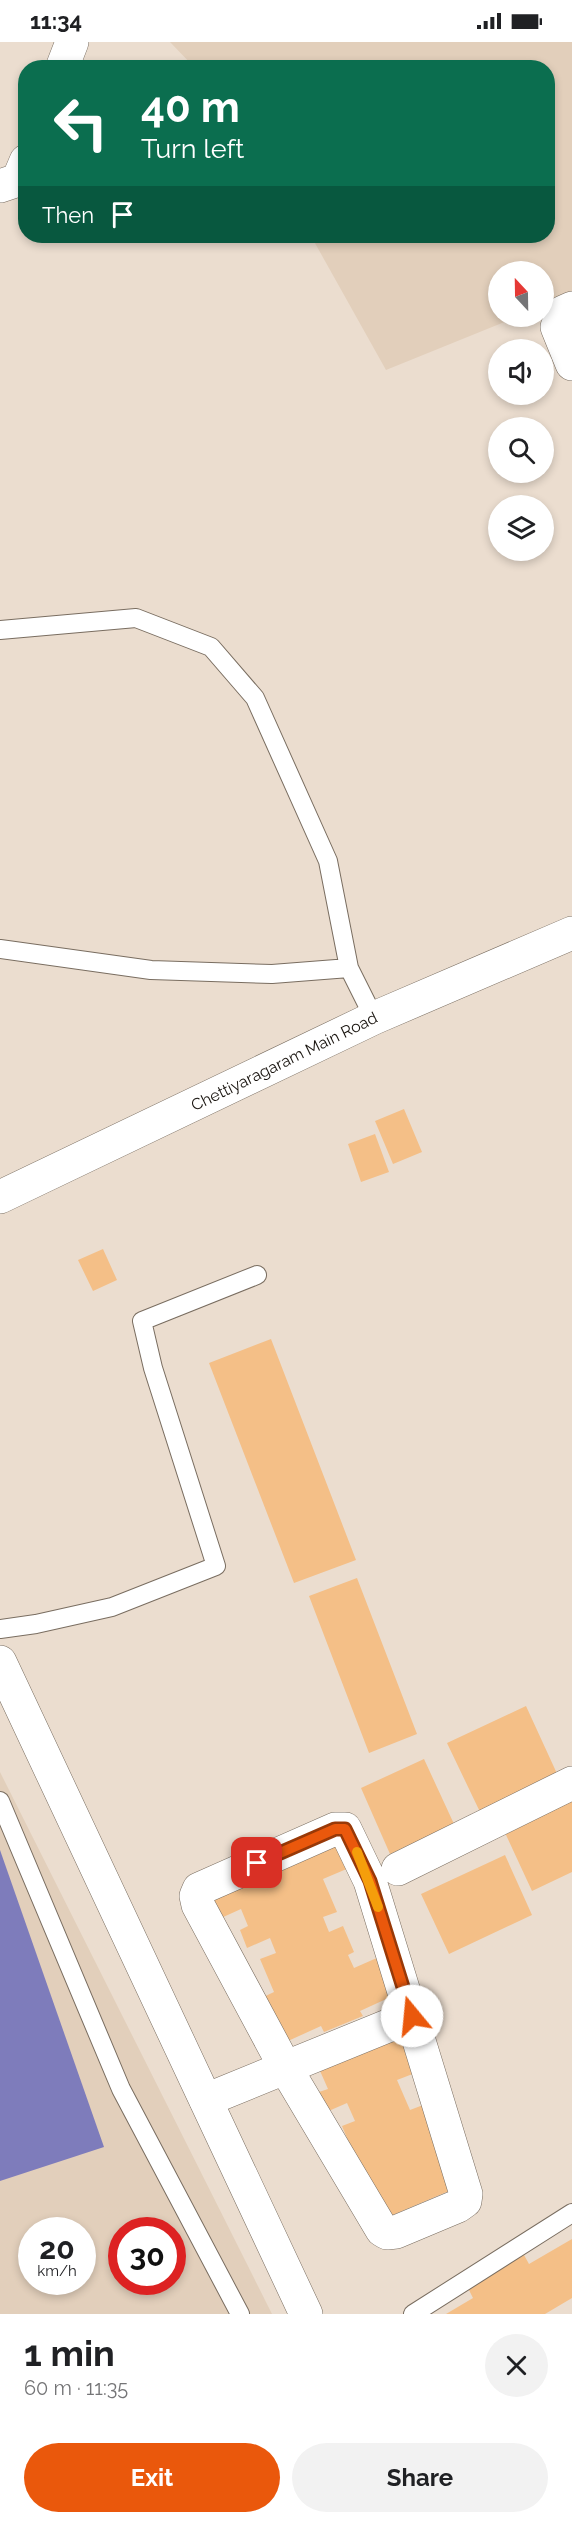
<!DOCTYPE html>
<html lang="en">
<head>
<meta charset="utf-8">
<style>
	:root { --surface:#fff; --page:#f2f2f2; --text:#202124; --muted:#757577; --accent:#ea580c }
	body { margin:0; font-family:Raleway,sans-serif; background:var(--page); color:var(--text); height:100vh; display:flex; flex-direction:column; font-size:22px; white-space:nowrap }
	* { box-sizing:border-box; margin:0 }
	p { font-size:20px; color:var(--muted) }
	.icon { flex:none; width:33px; height:33px; fill:none; stroke:currentColor; stroke-width:2; stroke-linecap:round; stroke-linejoin:round }
	.map { position:relative; height:2272px; overflow:hidden }
	.details { display:flex; flex-direction:column; background:var(--surface); flex:1 }
	.details>* { flex:none }
	.top-card { position:absolute; left:18px; top:18px; width:537px; height:183px; border-radius:24px; box-shadow:0 3px 9px #0003; background:#0b6e4f; color:#fff; overflow:hidden }
	.needle { width:39px; rotate:338deg }
	.controls { position:absolute; left:488px; top:219px; display:grid; gap:12px }
	.controls a { display:grid; place-items:center; width:66px; height:66px; border-radius:50%; background:var(--surface); box-shadow:0 3px 9px #0003; font-size:30px }
	.speed { position:absolute; left:18px; top:2175px; display:flex; gap:12px; font-size:30px; font-weight:700; text-align:center }
	.speed>* { display:grid; place-content:center; width:78px; height:78px; border-radius:50%; background:var(--surface); box-shadow:0 3px 9px #0003; line-height:1 }
	.speed small { font-size:15px; font-weight:400 }
	.speed .limit { border:9px solid #d22; background:#fff; color:#111 }
	.pin { position:absolute; display:grid; place-items:center; width:51px; height:51px; color:#fff; margin:-26px; border-radius:12px; box-shadow:0 3px 9px #0006 }
	.me { position:absolute; width:66px; margin:-33px; rotate:343deg; stroke-linejoin:round; filter:drop-shadow(0 0 4px #0008) }
	.turn { display:flex; align-items:center; gap:21px; height:126px; padding:0 24px; font-size:27px }
	.turn .icon { width:78px; height:78px; stroke-width:2.5 }
	.turn b { display:block; font-size:42px; line-height:51px }
	.then { display:flex; align-items:center; height:57px; padding:0 24px; background:#0003; gap:12px; font-size:22px }
	.round { display:grid; place-items:center; flex:none; width:63px; height:63px; border-radius:32px; background:var(--page) }
	.overview { display:flex; align-items:center; justify-content:space-between; height:102px; padding:0 24px }
	h1 { font-size:36px; font-weight:700; line-height:45px }
	.button { display:flex; gap:12px; margin-top:auto; padding:12px 24px }
	.button a { flex:1; height:69px; border-radius:36px; background:var(--accent); color:#fff; font-size:24px; font-weight:700; line-height:69px; text-align:center }
	.button a+a { background:var(--page); color:var(--text) }
	.status { display:flex; justify-content:space-between; align-items:center; height:42px; padding:0 30px; background:var(--surface); direction:ltr }
	.status svg { height:16px; fill:currentColor }
	.map>svg:first-child { display:block }
	.built { fill:#e2cfbb; fill-rule:evenodd }
	.water { fill:#7e7cbb }
	.building { fill:#f4bf87 }
	.lines { fill:none; stroke-linecap:round; stroke-linejoin:round }
	.service-casing { stroke:#796d60; stroke-width:20 }
	.minor-casing { stroke:#796d60; stroke-width:34 }
	.tertiary-casing { stroke:#796d60; stroke-width:34 }
	.service { stroke:#fff; stroke-width:18 }
	.minor { stroke:#fff; stroke-width:33 }
	.tertiary { stroke:#fff; stroke-width:33 }
	.route-casing { stroke:#983908; stroke-width:15 }
	.route { stroke:#ea580c; stroke-width:10 }
	.slow { stroke:#f59e0b; stroke-width:10 }
	.labels { text-anchor:middle; stroke-width:6; stroke-linejoin:round; paint-order:stroke }
	.street-label { font-size:16px; fill:#18130e; stroke:#fff }
</style>
</head>
<body>
<div class="status"><b>11:34</b><svg viewBox="0 0 49 12"><path d="M0 12V9h3v3zM5 12V6h3v6zM10 12V3h3v9zM15 12V0h3v12zM26 1h20v11H26zM47 4h2v5h-2z"/></svg></div>
<div class="map">
<svg width="572" height="2272" viewBox="0 0 572 2272">
	<rect width="100%" height="100%" fill="#ebddcf"/>
	<!-- built -->
	<path class="built" d="M170 0H572V252L543 264V230H498V274L517 275 386 328 311 194H548V26L194 25Z
		M0 1730 272 2272H0ZM32 2188H82V2240H32ZM122 2188H172V2240H122Z"/>
	<!-- water -->
	<path class="water" d="M0 1808 104 2105 0 2139Z"/>
	<!-- building -->
	<path class="building" d="M404 1067 422 1110 393 1122 375 1079Z
		M375 1092 389 1130 361 1140 348 1102Z
		M103 1207 117 1238 93 1249 78 1218Z
		M271 1297 356 1518 294 1541 209 1321Z
		M357 1536 417 1692 369 1711 309 1554Z
		M526 1664 559 1736 481 1772 447 1701Z
		M424 1717 454 1782 390 1812 361 1746Z
		M572 1746V1830L532 1849 500 1780Z
		M342 1792 356 1823 323 1837 337 1870 323 1875 329 1890 343 1884 354 1910 348 1913 354 1926 379 1915 395 1953 360 1969 363 1974 324 1990 321 1984 277 2004 257 1958 274 1950 260 1917 276 1911 270 1896 247 1906 240 1888 248 1884 241 1867 210 1881 198 1853Z
		M505 1813 532 1873 449 1912 421 1852Z
		M405 1985 423 2028 397 2038 410 2068 431 2060 456 2146 381 2178 342 2084 355 2079 347 2061 324 2071 316 2051 328 2047 317 2022Z
		M572 2197V2256L545 2272H446L473 2256 468 2246 524 2213 529 2222Z"/>
	<g class="lines">
		<!-- service casing -->
		<g class="service-casing">
			<path id="service" d="M0 588 136 576 211 605 255 656 328 819 349 926
				M0 907 151 928 272 932 349 926 374 976
				M0 1587 36 1582 112 1565 216 1524 153 1326 142 1279 257 1233
				M0 1759 121 2047 240 2272
				M413 2272 572 2171"/>
		</g>
		<!-- minor casing -->
		<g class="minor-casing">
			<path id="minor" d="M62 26 72 0
				M0 144 18 138 26 119
				M572 266 563 270 557 285 572 322
				M335 1787H345L370 1839 466 2152 465 2159 458 2164 396 2190 387 2191 382 2188 285 2025 198 1863 196 1854 199 1847Z
				M398 1827 572 1741
				M206 2058 412 1974"/>
		</g>
		<!-- tertiary casing -->
		<g class="tertiary-casing">
			<path id="tertiary" d="M0 1155 374 976 572 891
				M0 1620 306 2272"/>
		</g>
		<!-- service -->
		<use href="#service" class="service"/>
		<!-- minor -->
		<use href="#minor" class="minor"/>
		<!-- tertiary -->
		<use href="#tertiary" class="tertiary"/>
	</g>
	<g class="lines">
		<!-- route casing -->
		<g class="route-casing">
			<path id="route" d="M257 1821 335 1787H345L370 1839 412 1974"/>
		</g>
		<!-- route -->
		<use href="#route" class="route"/>
		<!-- slow -->
		<path class="slow" d="M357 1810 378 1865"/>
	</g>
	<g class="labels">
		<!-- street labels -->
		<g class="street-label">
			<text transform="translate(284 1019) rotate(-26)" y="6">Chettiyaragaram Main Road</text>
		</g>
	</g>
</svg>
<div class="controls">
<a><svg class="needle" viewBox="-14 -14 28 28"><path d="M0-13l5 13h-10z" fill="#e53935"/><path d="M0 13l5-13h-10z" fill="#757577"/></svg></a>
<a><svg class="icon" aria-label="sound" viewBox="0 0 24 24"><path d="M4 9h4l5-4v14l-5-4H4zM17 9q2 3 0 6"/></svg></a>
<a><svg class="icon" aria-label="search" viewBox="0 0 24 24"><circle cx="10" cy="10" r="6"/><path d="M15 15l6 6"/></svg></a>
<a><svg class="icon" aria-label="layers" viewBox="0 0 24 24"><path d="M12 4l9 5-9 5-9-5zM3 14l9 5 9-5"/></svg></a>
</div>
<div class="speed"><div>20<small>km/h</small></div><div class="limit">30</div></div>
<div class="pin" style="left:257px;top:1821px;background:#d93025"><svg class="icon" aria-label="arrive" viewBox="0 0 24 24"><path d="M6 21V4h12l-3 4 3 4H6"/></svg></div>
<svg class="me" style="left:412px;top:1974px" viewBox="-20 -20 40 40"><circle r="19" fill="#fff"/><path d="M0-13L10 11 0 6-10 11z" fill="#ea580c"/></svg>
<div class="top-card">
<div class="turn"><svg class="icon" aria-label="left" viewBox="0 0 24 24"><path d="M17 20v-9H6M10 6l-5 5 5 5"/></svg><div><b>40 m</b>Turn left</div></div>
<div class="then">Then<svg class="icon" aria-label="arrive" viewBox="0 0 24 24"><path d="M6 21V4h12l-3 4 3 4H6"/></svg></div>
</div>
</div>
<section class="details">
<div class="overview"><div><h1>1 min</h1><p>60 m · 11:35</p></div><a class="round"><svg class="icon" aria-label="close" viewBox="0 0 24 24"><path d="M6 6l12 12M18 6L6 18"/></svg></a></div>
<div class="button"><a>Exit</a><a>Share</a></div>
</section>
</body>
</html>
